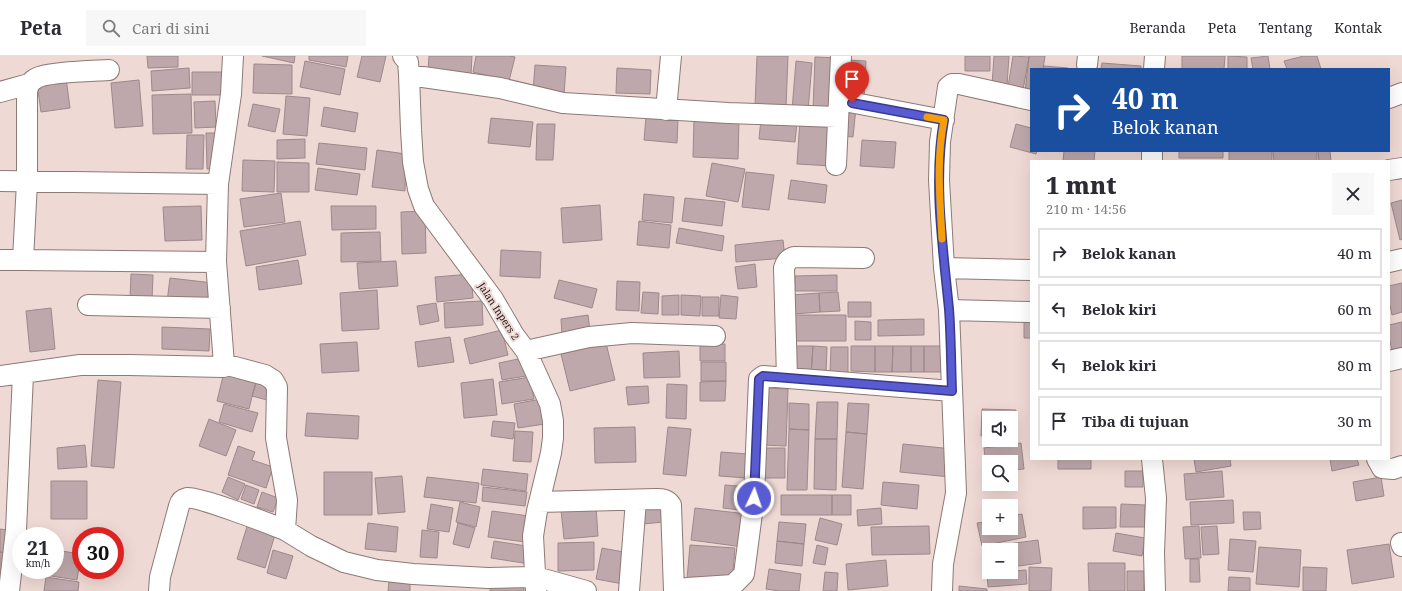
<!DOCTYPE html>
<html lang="id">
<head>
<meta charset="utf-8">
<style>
	:root { --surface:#fff; --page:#f7f7f7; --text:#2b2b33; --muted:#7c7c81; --line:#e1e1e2 }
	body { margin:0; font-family:"Noto Serif",serif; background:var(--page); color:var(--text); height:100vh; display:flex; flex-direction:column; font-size:15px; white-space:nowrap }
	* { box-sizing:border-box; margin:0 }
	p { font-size:13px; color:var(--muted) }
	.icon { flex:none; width:22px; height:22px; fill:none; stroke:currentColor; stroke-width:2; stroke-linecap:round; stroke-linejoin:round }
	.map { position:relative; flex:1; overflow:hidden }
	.sheet { position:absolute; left:1030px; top:104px; width:360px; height:300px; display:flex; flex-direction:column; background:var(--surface); border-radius:0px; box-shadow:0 4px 16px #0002 }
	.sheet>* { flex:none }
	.banner { position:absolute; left:1030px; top:12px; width:360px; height:84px; border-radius:0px; box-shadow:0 4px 16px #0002; background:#1a4fa0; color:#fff; overflow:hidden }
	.fabs { position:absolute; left:982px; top:355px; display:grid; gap:8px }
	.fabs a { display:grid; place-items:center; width:36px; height:36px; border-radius:0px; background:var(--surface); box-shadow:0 4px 16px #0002; font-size:20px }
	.speed { position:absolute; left:12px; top:471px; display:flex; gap:8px; font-size:20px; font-weight:700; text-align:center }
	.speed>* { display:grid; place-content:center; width:52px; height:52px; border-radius:50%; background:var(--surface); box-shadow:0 4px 16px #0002; line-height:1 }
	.speed small { font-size:10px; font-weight:400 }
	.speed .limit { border:6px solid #d22; background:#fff; color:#111 }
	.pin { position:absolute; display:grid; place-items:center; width:34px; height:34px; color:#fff; margin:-41px -17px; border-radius:50% 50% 50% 0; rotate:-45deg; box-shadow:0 0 4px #0007 }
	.pin .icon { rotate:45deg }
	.me { position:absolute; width:44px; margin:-22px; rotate:3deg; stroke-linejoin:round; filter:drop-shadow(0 0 3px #0008) }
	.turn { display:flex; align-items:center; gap:14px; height:84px; padding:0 16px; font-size:18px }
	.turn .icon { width:52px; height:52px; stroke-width:2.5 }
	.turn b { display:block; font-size:28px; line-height:34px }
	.round { display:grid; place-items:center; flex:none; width:42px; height:42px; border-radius:0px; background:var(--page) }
	.summary { display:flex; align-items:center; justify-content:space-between; height:68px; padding:0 16px }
	h1 { font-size:24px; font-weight:800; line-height:30px }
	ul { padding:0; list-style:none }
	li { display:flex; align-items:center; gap:12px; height:50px; margin:0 8px 6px; padding:0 8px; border:2px solid var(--line); border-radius:0px }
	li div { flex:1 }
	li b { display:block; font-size:15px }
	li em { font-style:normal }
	header { display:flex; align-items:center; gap:24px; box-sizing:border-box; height:56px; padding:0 20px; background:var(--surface); border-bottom:1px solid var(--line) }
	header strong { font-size:19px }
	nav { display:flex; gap:22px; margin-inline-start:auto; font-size:14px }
	.search { width:280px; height:36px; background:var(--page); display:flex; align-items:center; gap:10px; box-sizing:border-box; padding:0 14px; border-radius:0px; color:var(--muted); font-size:15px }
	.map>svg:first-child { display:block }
	.building { fill:#bea8ab; stroke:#9d888b }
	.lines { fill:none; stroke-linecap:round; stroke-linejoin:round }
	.street-casing { stroke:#8d7975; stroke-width:22 }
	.street { stroke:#fff; stroke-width:20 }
	.route-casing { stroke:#3a3b89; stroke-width:10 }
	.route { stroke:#595bd3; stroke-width:7 }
	.slow { stroke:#f59e0b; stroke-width:7 }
	.labels { text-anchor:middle; stroke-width:4; stroke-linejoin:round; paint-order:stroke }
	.street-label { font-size:10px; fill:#221a19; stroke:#efd9d4 }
</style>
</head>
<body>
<header>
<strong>Peta</strong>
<div class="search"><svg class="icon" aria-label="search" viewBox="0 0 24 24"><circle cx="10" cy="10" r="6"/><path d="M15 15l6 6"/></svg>Cari di sini</div>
<nav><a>Beranda</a><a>Peta</a><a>Tentang</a><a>Kontak</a></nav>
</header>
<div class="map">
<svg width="1402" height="535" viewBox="0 0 1402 535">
	<rect width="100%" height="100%" fill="#efd9d4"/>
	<!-- building -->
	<path class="building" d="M147 0H178V11L148 12Z
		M262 0H295L294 7Z
		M309 0H348L346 11 309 4Z
		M362 0H386L380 26 357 21Z
		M429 0H472L471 18 428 15Z
		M476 0H509L515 1 509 25 473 16Z
		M757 0H788L786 51 755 50Z
		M965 0H990V15H965Z
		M994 0H1009L1007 30 992 29Z
		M1013 0 1029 1 1023 34 1008 31Z
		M1029 0H1045L1043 13H1031V36H1025Z
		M1182 0H1225L1224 13H1182Z
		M1228 0 1247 1V13H1228Z
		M1268 0 1270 13H1253L1251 2Z
		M1304 0H1317L1321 13H1287L1284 5Z
		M815 1 839 2 837 55 813 54Z
		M847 4 866 5 864 43 845 42Z
		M305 5 345 13 340 39 300 31Z
		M796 5 812 7 808 55 792 54Z
		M1102 7 1141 10V13H1101Z
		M254 8 292 9V38L253 37Z
		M535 9 566 11 564 39 533 36Z
		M1044 10 1068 12V13H1043Z
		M189 12 190 32 152 35 151 15Z
		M617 12 651 14 650 38 616 37Z
		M192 16H230V39H192Z
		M66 22 70 52 41 56 37 26Z
		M139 24 143 70 115 72 111 27Z
		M191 38 192 77 153 78 152 39Z
		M286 40 310 42 307 80 283 78Z
		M215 45 216 71 195 72 194 46Z
		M253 48 280 53 275 76 248 70Z
		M843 50 856 52 853 81 840 80Z
		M324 51 358 57 355 76 321 70Z
		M646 61 678 63 677 87 644 84Z
		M491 62 533 66 530 91 488 87Z
		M694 63 739 64 738 103 693 101Z
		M761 63 797 66 795 86 759 83Z
		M800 64 835 66 833 110 797 108Z
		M537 68H555L553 104H536Z
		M1016 68 1031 72V95H1037L1036 98 1010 91Z
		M206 77H219V113H207Z
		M187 79H204L203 113H186Z
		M305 83V102L277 103V84Z
		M862 84 896 86 894 112 860 110Z
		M319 87 367 92 365 114 316 108Z
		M377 94 406 98 405 135 372 131Z
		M1064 95H1095L1094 105H1063Z
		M1179 95H1223V102H1179Z
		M1229 95H1272V105H1229Z
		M1273 95H1317V105H1274Z
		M1318 95H1330L1331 105H1319Z
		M243 104 275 105 274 136 242 135Z
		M277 106 309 107V136H277Z
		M712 107 745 113 738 146 706 140Z
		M318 112 360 118 357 139 315 134Z
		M746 116 774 119 769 154 742 151Z
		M791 124 827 129 825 147 788 143Z
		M281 137 285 166 244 171 240 143Z
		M644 138 674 141 672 167 642 164Z
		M685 142 725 146 722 170 682 165Z
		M1402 144V183L1400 184 1391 147Z
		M600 149 602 184 563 187 561 152Z
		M201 150 202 184 165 185 163 151Z
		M331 150H376V173L332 174Z
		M425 155 426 197 402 198 401 156Z
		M300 165 306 199 246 210 240 175Z
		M639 165 671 169 669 192 637 189Z
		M679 172 724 180 722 195 676 187Z
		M380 176 381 205 341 206V177Z
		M783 184 785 202 736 206 735 189Z
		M501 194 541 196 540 222 500 220Z
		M298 204 302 228 259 234 256 211Z
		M396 205 398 230 359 233 357 207Z
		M755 208 757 231 738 233 735 211Z
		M131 218 153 219 152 244 130 243Z
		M471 218 473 242 437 246 435 221Z
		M837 219V235H795V220Z
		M170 222 213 227 211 250 167 246Z
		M559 224 597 233 592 252 554 242Z
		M617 225 640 226 639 255 616 254Z
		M1402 227V256L1392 259 1389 245V230Z
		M377 234 379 273 342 275 340 237Z
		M643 236 659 237 658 258 641 257Z
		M838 236 840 255 820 256 819 237Z
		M819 237 820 256 793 258 792 239Z
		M679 239V259H662V240Z
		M681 239 701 240 700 260 681 259Z
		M721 239 738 241 736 263 719 262Z
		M702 241H719V260H702Z
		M482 245 483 269 445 272 444 247Z
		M848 246H871V261H848Z
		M436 247 439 265 420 269 417 250Z
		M51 252 55 293 30 296 26 255Z
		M588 259 590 275 562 279 561 263Z
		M794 259H846V285H794Z
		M1024 259H1031V282H1024Z
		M924 263V279L878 280V264Z
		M855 265 871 266V284H855Z
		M1402 266V296L1393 298 1389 282V269Z
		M162 271 210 273 209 295 162 293Z
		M502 274 508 299 470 308 464 283Z
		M450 281 454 306 418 311 415 286Z
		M357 286 359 315 322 317 320 288Z
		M606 287 615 324 570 335 561 298Z
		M700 288H725V305H700Z
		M795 290H813L811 319 794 318Z
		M813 290 827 291 826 319H811Z
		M851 290H875V316L851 315Z
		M875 290H893L892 316H875Z
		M893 290H911V316H892Z
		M911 290H924V316H911Z
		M924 290H944V316H924Z
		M831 291H848V318L830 317Z
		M679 295 680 321 644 322 643 297Z
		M523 302 526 320 502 324 499 307Z
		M701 306H726V325H701Z
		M225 312 257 320 249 353 217 345Z
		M530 321 534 343 502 348 499 326Z
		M493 323 497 359 464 362 461 327Z
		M98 324 121 326 114 412 91 410Z
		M257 325 271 330 267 344 252 340Z
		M726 325 725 345H700V326Z
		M667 328 687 329 686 363 666 362Z
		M648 330 649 347 628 349 626 331Z
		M763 332 788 333 786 390 761 389Z
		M541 343 545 368 518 372 514 348Z
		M817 346H838L837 383H815Z
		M789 347 809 348V374L789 373Z
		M848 347 869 348 867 378 846 376Z
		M224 348 258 357 252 376 219 366Z
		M982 353 1016 354 1015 381H1011V362H989V380H981Z
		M307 357 359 360 358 383 305 380Z
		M209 363 236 374 226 400 199 390Z
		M493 365 515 367 513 383 491 380Z
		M635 371 636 406 595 407 594 372Z
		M668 371 691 373 686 420 663 418Z
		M789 373 809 374 807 434H787Z
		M515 375 533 376 531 406 513 405Z
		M846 376 867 378 863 433 842 431Z
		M815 383H837L836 434 814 433Z
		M1021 387 1024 413 1011 414V406H989V417H987L984 392Z
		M903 388 953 393 950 421 900 416Z
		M85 389 87 411 58 413 57 392Z
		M238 390 255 396 252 404 273 411 266 432 228 419Z
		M761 392H785V422H761Z
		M721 396 748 398 747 422 719 420Z
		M1058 403H1091V413H1058Z
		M1194 403H1230L1231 410 1196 416Z
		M1330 403H1357L1359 409 1332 415Z
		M483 413 528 418 526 435 481 429Z
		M1125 415H1143V431H1125Z
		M1222 415 1224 441 1186 444 1184 418Z
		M324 416H372V459H324Z
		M402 420 405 456 378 458 375 422Z
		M228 421 245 428 238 444 222 436Z
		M427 421 479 427 476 447 424 441Z
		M1381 421 1384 440 1356 445 1353 426Z
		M51 425H87V463H51Z
		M883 426 919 429 917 453 881 449Z
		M246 429 259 434 254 448 241 443Z
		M725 429 751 431 748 455 723 452Z
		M483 431 527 436 525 450 482 445Z
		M262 436 278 442 273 456 257 451Z
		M781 439H832V459H781Z
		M832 439H851V459H832Z
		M1233 444 1234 467 1191 469 1190 446Z
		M660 445 663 466 644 468 643 447Z
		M460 446 480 451 476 471 456 466Z
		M431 448 453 452 449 476 427 473Z
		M1121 448 1145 449V471H1120Z
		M596 450 598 480 564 483 561 454Z
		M1083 451H1116V472L1083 473Z
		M695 452 747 458 743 491 691 484Z
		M881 452 882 468 858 470 857 454Z
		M492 455 529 460 525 486 488 481Z
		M1243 456H1260L1261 473 1244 474Z
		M1022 458 1026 481 982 490 977 467 989 465V472H1011V460Z
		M820 462 842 468 837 489 815 484Z
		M249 464 277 472 265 512 237 503Z
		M779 466 806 468 804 488 777 485Z
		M368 467 398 471 396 496 365 493Z
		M458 467 475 472 469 492 453 488Z
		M929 470 930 498 872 499 871 471Z
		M1199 470 1201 502 1185 503 1183 471Z
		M1217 470 1219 498 1203 499 1201 471Z
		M0 473 14 475 11 498 0 496Z
		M422 474 439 476 437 502 420 501Z
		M1116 477 1145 482 1142 500 1113 495Z
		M1230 483 1256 485 1253 516 1228 514Z
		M1038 484 1041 507 1011 511V494H1001V489Z
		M494 485 533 491 530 508 491 502Z
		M777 485 804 488 802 510 775 507Z
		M594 486V514L558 515V487Z
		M1389 488 1394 521 1352 528 1347 494Z
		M690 489 735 492 732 527 687 523Z
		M817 489 828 492 825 509 813 507Z
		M1259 491 1301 494 1299 531 1256 528Z
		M602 492 629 497 623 528 596 523Z
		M55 494 81 498 77 524 45 519 46 514H55Z
		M273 494 293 500 286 523 267 517Z
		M0 496 11 498 7 524 0 523Z
		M1190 503H1199L1200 526H1190Z
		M886 504 888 530 848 534 846 508Z
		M1088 507H1125V535H1089Z
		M1029 511 1052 512 1051 535H1029Z
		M1303 511 1327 512 1326 535H1303Z
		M769 513 801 518 799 535H779L766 533Z
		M1026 514 1027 528 988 531 987 517Z
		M1127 515H1144V535H1127Z
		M825 516 838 517 837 535H823Z
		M46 521 79 526 78 535H44Z
		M1229 521 1250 522V535H1228Z
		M523 523 524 535H490V524Z
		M389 525H410V535H388Z
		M959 530 987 533V535H959Z"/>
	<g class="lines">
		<!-- street casing -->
		<g class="street-casing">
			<path id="street" d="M403 0 408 6 409 19 411 74 413 106 418 133 424 150 493 243 514 279 526 295 550 348 553 365V382L551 397 537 455 533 480 536 535
				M1087 9 1088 0
				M1154 13 1155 0
				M409 19 500 32 563 47 728 57 837 61
				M0 36 29 28
				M1389 42 1402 37
				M839 44 944 64
				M666 54 671 0
				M1152 95V105
				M836 109 841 0
				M1389 114 1402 112
				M0 125 218 128
				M0 204H23L27 126V36C28 30 29 27 35 23 44 16 94 15 109 14
				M23 204 216 206
				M1389 206 1402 203
				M944 212 1031 214
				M88 249 220 252
				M949 254 1031 256
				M526 295 589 281 632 277 715 280
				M1389 305 1402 302
				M224 308 216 206 218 128 231 38 233 0
				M0 320 80 309H129L223 311 224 308 265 319 273 324 277 331 276 382 287 444 285 474 311 490 344 506 377 514 413 518 488 522 536 521 586 535
				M787 322 784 212C786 206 788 203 794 201L864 202
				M1152 403 1156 442 1154 497 1155 535
				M1377 403 1382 412 1393 413 1402 410
				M539 446 656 443C662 443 667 443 671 449L674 535
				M1401 487 1402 490
				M9 535 16 474 23 318
				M159 535 160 521 179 450C180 446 182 443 187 442 198 440 270 468 285 474
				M629 535 636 444
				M682 535 687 532 733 529 744 518 754 442 759 323 763 320 952 335
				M942 535 943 508 956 437 949 254 944 212 939 124 940 86 948 31 952 28H959L1031 44"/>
		</g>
		<!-- street -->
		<use href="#street" class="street"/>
	</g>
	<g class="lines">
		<!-- route casing -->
		<g class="route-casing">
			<path id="route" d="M754 442 759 323 763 320 952 335C951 308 951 280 949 253 943 192 933 124 944 64L852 47"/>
		</g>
		<!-- route -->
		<use href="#route" class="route"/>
		<!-- slow -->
		<path class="slow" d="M927 61 944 64C936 104 940 143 942 183"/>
	</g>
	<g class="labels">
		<!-- street labels -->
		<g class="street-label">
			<text transform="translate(499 255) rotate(57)" y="4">Jalan Inpers 2</text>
		</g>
	</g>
</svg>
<div class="fabs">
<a><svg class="icon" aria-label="sound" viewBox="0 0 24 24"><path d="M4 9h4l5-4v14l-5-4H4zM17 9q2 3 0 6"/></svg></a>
<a><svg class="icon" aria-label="search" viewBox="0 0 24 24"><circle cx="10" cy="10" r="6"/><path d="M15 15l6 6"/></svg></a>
<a>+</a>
<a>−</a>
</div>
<div class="speed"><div>21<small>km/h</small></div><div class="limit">30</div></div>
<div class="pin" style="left:852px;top:47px;background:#d93025"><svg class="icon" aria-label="arrive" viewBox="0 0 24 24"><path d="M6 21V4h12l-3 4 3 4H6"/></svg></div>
<svg class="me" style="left:754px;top:442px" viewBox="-20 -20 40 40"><circle r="17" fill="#595bd3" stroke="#fff" stroke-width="3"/><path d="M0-11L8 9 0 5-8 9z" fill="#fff"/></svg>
<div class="banner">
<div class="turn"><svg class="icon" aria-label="right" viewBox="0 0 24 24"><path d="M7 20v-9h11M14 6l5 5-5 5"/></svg><div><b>40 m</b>Belok kanan</div></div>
</div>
<section class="sheet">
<div class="summary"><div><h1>1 mnt</h1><p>210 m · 14:56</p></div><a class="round"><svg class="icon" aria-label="close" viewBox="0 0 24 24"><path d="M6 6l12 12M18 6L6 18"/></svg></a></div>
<ul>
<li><svg class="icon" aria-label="right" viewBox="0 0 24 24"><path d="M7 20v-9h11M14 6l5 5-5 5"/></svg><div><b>Belok kanan</b></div><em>40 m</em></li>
<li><svg class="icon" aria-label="left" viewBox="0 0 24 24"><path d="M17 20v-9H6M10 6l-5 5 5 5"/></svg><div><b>Belok kiri</b></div><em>60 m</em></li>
<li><svg class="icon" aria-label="left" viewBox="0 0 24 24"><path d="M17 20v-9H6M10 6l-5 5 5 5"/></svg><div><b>Belok kiri</b></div><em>80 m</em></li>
<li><svg class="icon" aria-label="arrive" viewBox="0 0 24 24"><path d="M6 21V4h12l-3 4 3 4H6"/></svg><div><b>Tiba di tujuan</b></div><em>30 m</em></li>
</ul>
</section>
</div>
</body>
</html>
